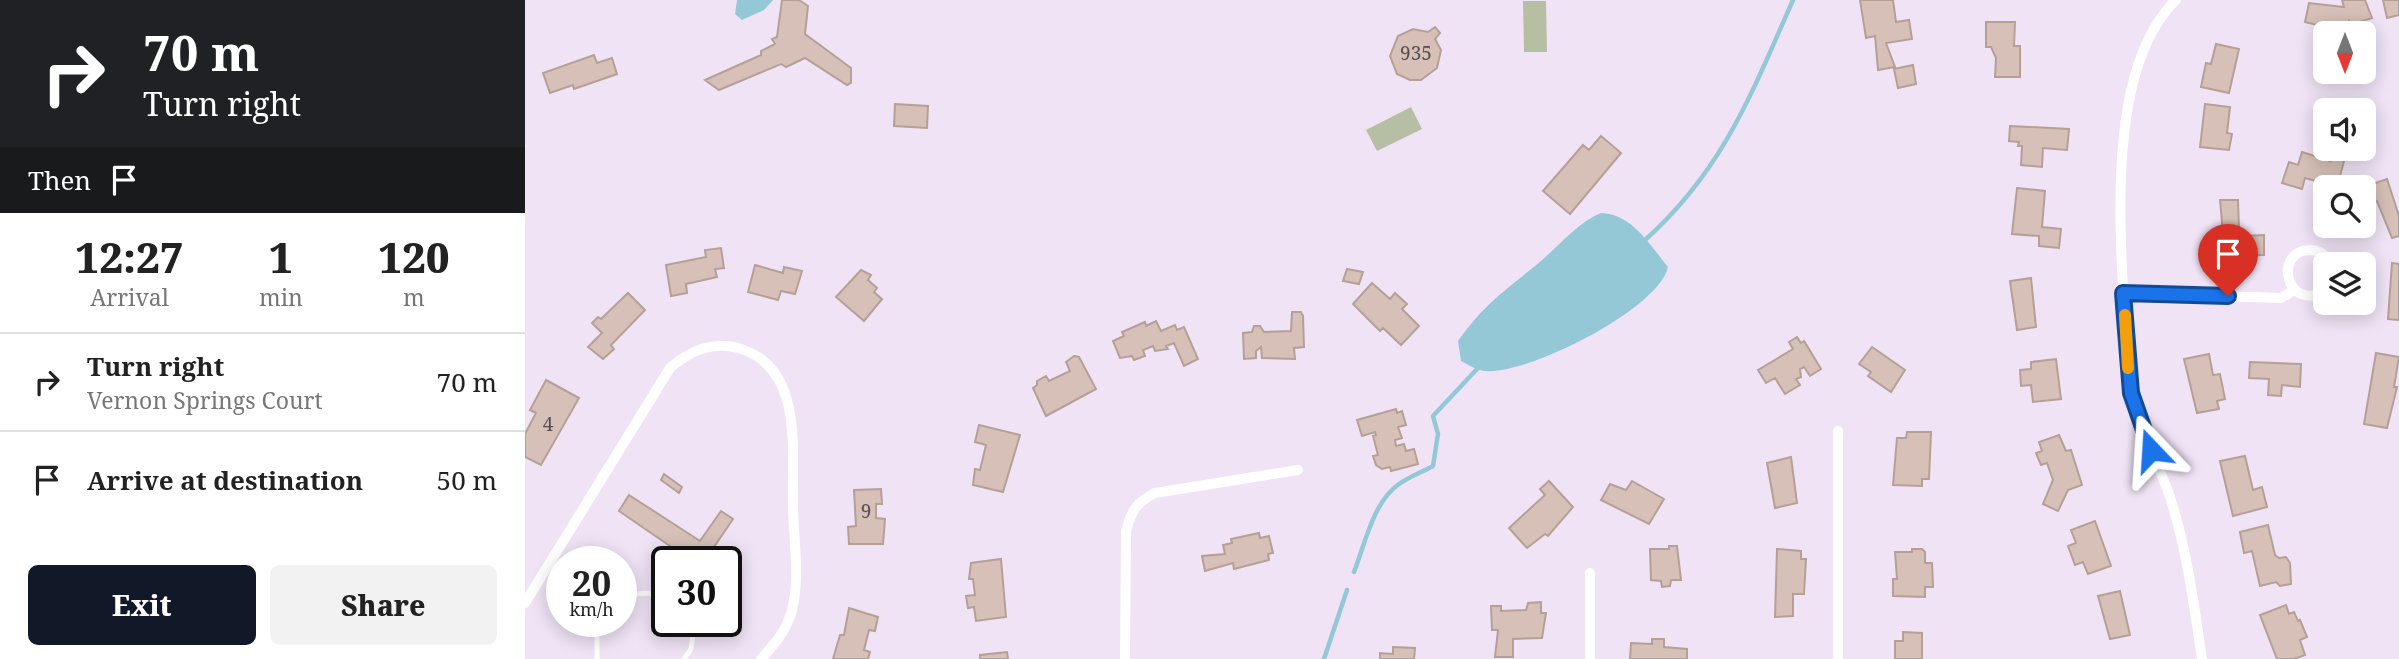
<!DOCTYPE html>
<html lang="en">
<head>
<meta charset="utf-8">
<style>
	:root { --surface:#fff; --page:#f2f2f2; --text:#222; --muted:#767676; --line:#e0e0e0; --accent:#111827 }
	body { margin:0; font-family:"Noto Serif",serif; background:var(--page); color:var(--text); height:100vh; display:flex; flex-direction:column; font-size:26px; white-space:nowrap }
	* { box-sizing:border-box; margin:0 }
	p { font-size:23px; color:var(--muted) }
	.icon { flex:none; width:38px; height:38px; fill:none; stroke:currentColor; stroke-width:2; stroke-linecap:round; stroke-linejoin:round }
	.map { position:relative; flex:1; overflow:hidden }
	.sheet { display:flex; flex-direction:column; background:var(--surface); width:525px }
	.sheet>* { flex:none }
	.hud { background:#202124; color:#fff; overflow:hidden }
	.needle { width:46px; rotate:180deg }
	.tools { position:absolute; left:1788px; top:21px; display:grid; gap:14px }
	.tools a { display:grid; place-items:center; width:63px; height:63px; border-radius:10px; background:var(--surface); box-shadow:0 4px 18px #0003; font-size:35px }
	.speed { position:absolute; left:21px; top:546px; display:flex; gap:14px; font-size:35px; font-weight:700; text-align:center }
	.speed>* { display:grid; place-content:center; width:91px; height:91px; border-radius:50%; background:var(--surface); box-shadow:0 4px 18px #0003; line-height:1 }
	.speed small { font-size:18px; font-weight:400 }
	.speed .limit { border:4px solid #111; border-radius:10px; background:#fff; color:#111 }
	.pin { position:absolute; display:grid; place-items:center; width:60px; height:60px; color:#fff; margin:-72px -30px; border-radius:50% 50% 50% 0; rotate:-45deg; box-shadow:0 0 7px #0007 }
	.pin .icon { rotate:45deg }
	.me { position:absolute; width:77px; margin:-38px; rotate:340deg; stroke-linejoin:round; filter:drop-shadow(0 0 5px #0008) }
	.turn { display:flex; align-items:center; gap:24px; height:147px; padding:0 28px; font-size:32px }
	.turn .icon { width:91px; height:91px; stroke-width:2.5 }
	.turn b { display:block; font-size:49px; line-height:60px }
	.then { display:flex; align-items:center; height:66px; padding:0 28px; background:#0003; gap:14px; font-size:26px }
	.eta { display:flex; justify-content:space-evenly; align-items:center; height:119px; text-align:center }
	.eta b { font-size:42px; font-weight:800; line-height:49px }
	.primary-button { display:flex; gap:14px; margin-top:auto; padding:14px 28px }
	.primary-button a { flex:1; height:80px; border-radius:10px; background:var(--accent); color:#fff; font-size:28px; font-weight:800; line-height:80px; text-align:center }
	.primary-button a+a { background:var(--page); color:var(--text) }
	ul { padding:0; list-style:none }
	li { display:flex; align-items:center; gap:21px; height:98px; padding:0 28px; border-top:2px solid var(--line) }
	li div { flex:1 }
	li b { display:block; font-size:26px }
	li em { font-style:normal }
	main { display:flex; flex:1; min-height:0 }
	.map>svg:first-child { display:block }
	.green { fill:#b6bea3 }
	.water { fill:#94c8d7 }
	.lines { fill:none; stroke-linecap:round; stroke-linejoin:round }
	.stream { stroke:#94c8d7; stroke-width:4.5 }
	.building { fill:#d6c0b7; stroke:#b5a098; stroke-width:2 }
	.service { stroke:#fff; stroke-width:5 }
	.minor { stroke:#fff; stroke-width:10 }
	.route-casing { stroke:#114b97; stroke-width:18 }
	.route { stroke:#1a73e8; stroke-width:12 }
	.slow { stroke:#f59e0b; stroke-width:12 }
	.labels { text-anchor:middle; stroke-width:5; stroke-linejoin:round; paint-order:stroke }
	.number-label { font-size:19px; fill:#574e51 }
</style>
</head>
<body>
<main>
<section class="sheet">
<div class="hud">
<div class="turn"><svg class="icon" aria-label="right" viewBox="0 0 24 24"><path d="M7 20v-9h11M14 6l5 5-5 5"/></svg><div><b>70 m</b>Turn right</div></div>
<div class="then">Then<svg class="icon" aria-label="arrive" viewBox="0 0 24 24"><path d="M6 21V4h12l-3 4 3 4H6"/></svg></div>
</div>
<div class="eta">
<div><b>12:27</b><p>Arrival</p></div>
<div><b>1</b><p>min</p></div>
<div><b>120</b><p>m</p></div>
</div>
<ul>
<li><svg class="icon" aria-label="right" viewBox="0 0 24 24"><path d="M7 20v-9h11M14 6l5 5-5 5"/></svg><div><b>Turn right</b><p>Vernon Springs Court</p></div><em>70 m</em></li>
<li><svg class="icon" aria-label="arrive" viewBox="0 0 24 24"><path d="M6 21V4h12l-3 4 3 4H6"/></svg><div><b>Arrive at destination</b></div><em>50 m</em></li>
</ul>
<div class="primary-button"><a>Exit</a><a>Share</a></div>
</section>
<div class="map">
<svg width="1874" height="659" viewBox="0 0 1874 659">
	<rect width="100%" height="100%" fill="#efe3f5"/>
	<!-- green -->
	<path class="green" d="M998 1H1021L1022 52H999Z
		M886 107 897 129 852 151 841 130Z"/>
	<!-- water -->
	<path class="water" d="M212 0H248L239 10 217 20 210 14Z
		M1076 213C1107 214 1125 245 1143 267 1134 309 1002 375 961 371 953 371 944 365 936 361L933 341C960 303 981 290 1016 261 1035 245 1052 223 1076 213Z"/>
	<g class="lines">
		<!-- stream -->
		<path class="stream" d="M1120 240C1198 170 1227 93 1268 0
			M829 572C840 544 848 502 874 484 884 477 897 472 908 466L913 434 908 416 952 369
			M799 659 822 590"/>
	</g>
	<!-- building -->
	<path class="building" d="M257 0H274L283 6 280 34 326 68V83L322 85 280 58 261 67 256 64 194 90 180 80 236 55V51L250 44 247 39 252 37Z
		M1335 0H1368L1371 22 1384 20 1387 39 1361 43 1370 67 1353 70 1350 36 1341 38Z
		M1817 0H1840L1847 18 1828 24 1824 21V29L1812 27V30L1780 22 1784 3 1819 7Z
		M1858 0H1874V15L1862 18Z
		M1461 22H1490L1489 46H1495V77H1470L1471 58 1466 47H1461Z
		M910 27 915 33 910 39 916 50 912 68 896 80H885L872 74 865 56 873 36 888 29 903 32Z
		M1691 44 1714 49 1704 93 1676 87 1681 63 1686 64Z
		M69 55 72 63 87 58 92 74 49 89 48 85 25 93 18 73Z
		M1388 65 1391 84 1373 88 1369 69Z
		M370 104 403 106 402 128 369 126Z
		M1680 104 1705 107 1702 133 1707 134 1704 150 1675 147Z
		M1485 126 1544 129 1542 150 1518 148 1517 167 1496 165 1497 146H1493L1494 142 1484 141Z
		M1076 136 1096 153 1045 214 1018 191 1058 145 1064 150Z
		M1810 150 1821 154 1812 187 1780 178 1777 189 1757 183 1764 162 1773 165 1777 152 1806 161Z
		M1862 179 1874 216V236L1867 238 1852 201 1844 204 1839 187Z
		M1492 188 1520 191 1517 227 1536 229 1534 248 1514 246V236L1487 234Z
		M1695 200H1713L1714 230 1718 231V236L1739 235V255L1700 256Z
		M196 248 199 268 190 269 192 277 161 284 162 293 146 296 141 265 181 257 180 250Z
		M1867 263 1874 264V320L1863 319Z
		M230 265 258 273 259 267 277 271 270 294 256 291 253 300 223 292Z
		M822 269 838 272 834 284 818 281Z
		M336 270 346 275 343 280 352 288 349 292 357 299 339 321 311 297Z
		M1506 278 1511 327 1492 330 1485 281Z
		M847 283 865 299 870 293 882 304 877 309 894 326 876 345 858 328 855 331 828 304Z
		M103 293 120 310 86 345 89 349 78 359 63 347 77 333 67 323 73 317 76 319Z
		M767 312H776L778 316 779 347 769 348 770 359 737 358 736 347 731 351V358L719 359 718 333 727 332 729 326H735L739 332 766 331Z
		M631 321 636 331 650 325 652 330 659 327 673 359 659 366 649 343 641 346 643 349 630 351 628 346 618 350 620 356 609 360 607 356 595 358 588 341 599 336 597 332 620 322 621 326Z
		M1272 337 1276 343 1279 341 1296 369 1285 376 1279 367 1275 369 1276 377 1271 379 1275 385 1260 394 1250 378 1241 383 1233 370 1268 349 1264 342Z
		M1347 347 1380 370 1366 392 1343 376 1346 372 1334 364Z
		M1851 353 1874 357 1869 387H1872L1862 428 1839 424Z
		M1684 354 1688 375 1695 374 1700 399 1692 401 1694 409 1672 413 1659 359Z
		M549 356 554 357 571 389 521 416 508 388 512 385V381L521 376 524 381 545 371 541 362Z
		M1531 359 1536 399 1508 402 1506 385 1496 386 1495 370 1506 369V362Z
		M1725 362 1776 364 1775 387 1757 385 1756 396 1743 395 1744 379 1724 378Z
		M21 380 54 398 16 465 0 457V434L11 413 5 410Z
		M871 409 872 413 877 411 881 425 873 427 877 438 870 440 871 446 879 444 881 451 889 449 893 464 866 471 865 467 857 469 851 465 848 456 853 455 848 436 851 435 850 432 837 436 832 420Z
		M454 425 495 435 478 492 448 485 450 469 455 470 461 445 450 442Z
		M1382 432H1406L1404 479H1397V486L1368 485 1372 438H1381Z
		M1534 435 1541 451 1546 450 1557 485 1543 490 1533 511 1518 504 1528 480 1522 463 1516 465 1511 453 1517 451 1514 442Z
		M1720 456 1728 490 1737 487 1742 507 1708 516 1695 461Z
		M1266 457 1272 503 1250 508 1242 463Z
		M139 474 157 487 154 493 136 480Z
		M1024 481 1048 507 1023 536 1020 534 1002 548 984 528 1020 495 1015 489Z
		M1107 481 1139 499 1124 524 1076 500 1085 484 1101 490Z
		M356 489 357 504H351V518L360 519 358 544H324L323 527 331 526 329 490Z
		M104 495 175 541 196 511 208 519 189 547 190 555 200 562H157L158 555 94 511Z
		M1570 521 1586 566 1563 574 1558 562 1550 565 1543 546 1551 543 1546 530Z
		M1743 525 1750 555 1754 558 1761 557 1765 563 1766 584 1755 586 1751 582 1735 586 1727 551 1719 553 1715 532Z
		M734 533 735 538 744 536 748 553 743 554 744 560 709 569 708 563 680 571 677 556 700 554 698 545 707 543 706 539Z
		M1144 546H1152L1156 580H1146L1145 586 1137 587 1136 581 1126 580 1125 549H1144Z
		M1252 549 1276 551V559H1281L1279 594H1268V616L1250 617Z
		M1387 549H1397L1400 552V563H1407L1408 587H1400V597L1368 596V579H1372L1370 552H1387Z
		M476 559 481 617 451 621 449 607 443 608 441 596 450 595 448 579H444L446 563Z
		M201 562 214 571 203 587 201 586Z
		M1595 591 1605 635 1585 639 1573 596Z
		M1016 602V613H1021L1017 638 988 639V657H970L973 630H967L966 606H976V611L1001 610 1003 603Z
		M1761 605 1764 614 1769 612 1773 621 1775 620 1782 637 1775 640 1780 655 1769 659H1752L1735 615Z
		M324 608 353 617 350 631 344 630 339 650 345 652 343 659H308L315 635H319Z
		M1378 632 1397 633V659H1370V641H1378Z
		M1127 639H1139V647L1162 649V659H1105L1106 643 1127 644Z
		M868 647 890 648 889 659H855V653L868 654Z
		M482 652 483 659H455V655Z"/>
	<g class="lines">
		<!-- service -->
		<path class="service" d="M96 595 124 593 142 602
			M72 659V621
			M159 659 166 649 169 628 165 621"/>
		<!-- minor -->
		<path class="minor" d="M1651 0C1586 63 1594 208 1598 291 1600 325 1599 359 1606 392 1614 429 1633 462 1645 497 1662 550 1669 605 1677 659
			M1801 290C1763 315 1746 251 1785 250 1796 250 1802 256 1807 264
			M1598 293 1756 298 1770 290
			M1313 431V659
			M1065 573V659
			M0 603 145 368C165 351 186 341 213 348 281 367 266 454 268 509 269 541 275 579 267 610 262 630 249 645 236 659
			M600 659 601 531C606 511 612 502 630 493L773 470"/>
	</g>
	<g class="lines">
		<!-- route casing -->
		<g class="route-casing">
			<path id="route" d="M1626 450 1606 393 1598 293 1703 296"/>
		</g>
		<!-- route -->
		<use href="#route" class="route"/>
		<!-- slow -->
		<path class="slow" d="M1600 315 1603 368"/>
	</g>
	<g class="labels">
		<!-- number labels -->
		<g class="number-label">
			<text x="891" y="60">935</text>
			<text x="23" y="431">4</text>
			<text x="341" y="518">9</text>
		</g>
	</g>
</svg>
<div class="tools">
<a><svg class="needle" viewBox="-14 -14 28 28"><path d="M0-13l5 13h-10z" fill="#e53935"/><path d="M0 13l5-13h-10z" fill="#767676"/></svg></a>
<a><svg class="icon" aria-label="sound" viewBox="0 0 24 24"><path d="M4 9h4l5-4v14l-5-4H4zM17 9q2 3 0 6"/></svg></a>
<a><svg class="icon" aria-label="search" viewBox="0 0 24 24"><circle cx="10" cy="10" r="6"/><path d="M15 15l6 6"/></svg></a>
<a><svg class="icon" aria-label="layers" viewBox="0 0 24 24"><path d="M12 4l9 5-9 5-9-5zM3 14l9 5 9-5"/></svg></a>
</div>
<div class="speed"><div>20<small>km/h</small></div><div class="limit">30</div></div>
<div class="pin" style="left:1703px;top:296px;background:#d93025"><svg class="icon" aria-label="arrive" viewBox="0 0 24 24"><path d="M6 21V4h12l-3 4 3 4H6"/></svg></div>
<svg class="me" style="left:1626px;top:450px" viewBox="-20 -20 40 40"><path d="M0-17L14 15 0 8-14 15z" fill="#1a73e8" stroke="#fff" stroke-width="4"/></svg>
</div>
</main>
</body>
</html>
